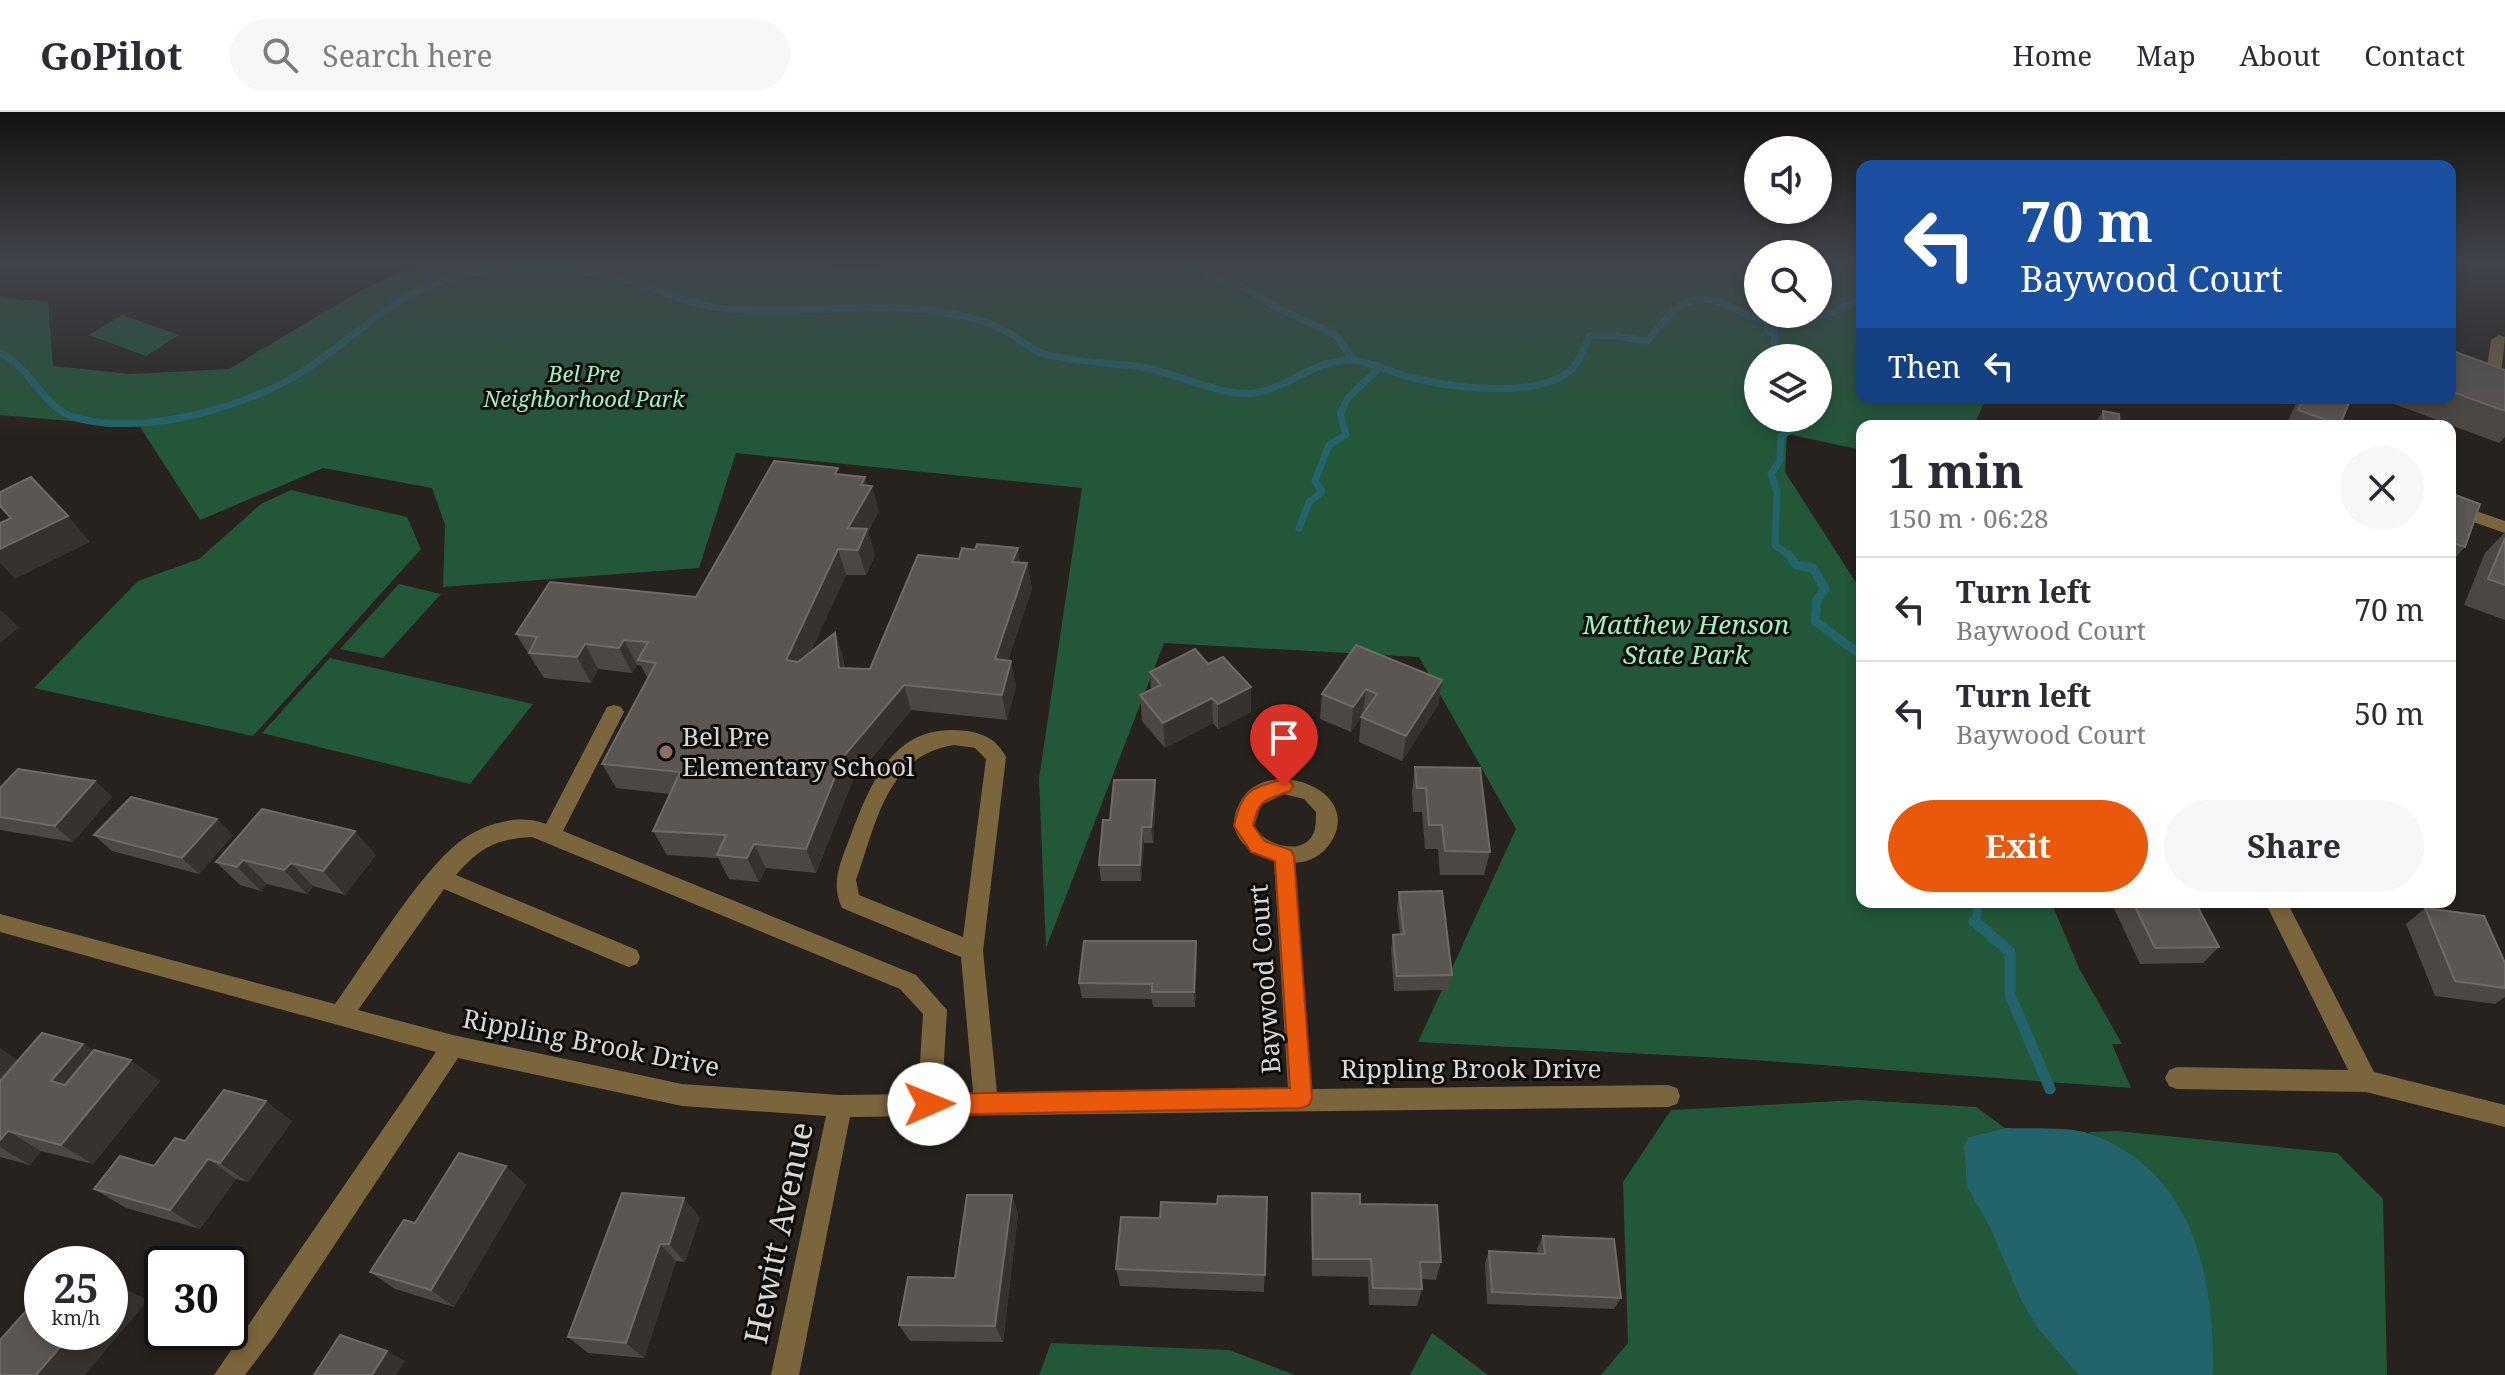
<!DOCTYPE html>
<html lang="en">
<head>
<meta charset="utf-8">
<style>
	:root { --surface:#fff; --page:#f7f7f7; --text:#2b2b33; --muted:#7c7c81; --line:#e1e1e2; --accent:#ea580c }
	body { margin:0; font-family:"Noto Serif",serif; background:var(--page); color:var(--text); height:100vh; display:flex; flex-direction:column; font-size:30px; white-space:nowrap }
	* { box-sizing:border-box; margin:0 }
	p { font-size:26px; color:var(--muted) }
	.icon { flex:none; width:44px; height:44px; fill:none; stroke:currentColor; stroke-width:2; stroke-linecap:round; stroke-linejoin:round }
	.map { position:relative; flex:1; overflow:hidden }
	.sheet { position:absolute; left:1856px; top:308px; width:600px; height:488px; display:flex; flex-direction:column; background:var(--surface); border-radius:16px; box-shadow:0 4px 12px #0003 }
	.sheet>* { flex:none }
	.top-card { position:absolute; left:1856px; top:48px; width:600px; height:244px; border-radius:16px; box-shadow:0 4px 12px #0003; background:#1a4fa0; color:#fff; overflow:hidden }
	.fabs { position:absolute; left:1744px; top:24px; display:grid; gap:16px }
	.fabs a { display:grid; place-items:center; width:88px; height:88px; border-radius:50%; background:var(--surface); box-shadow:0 4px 12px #0003; font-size:40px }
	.speed { position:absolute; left:24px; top:1134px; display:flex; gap:16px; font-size:40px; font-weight:700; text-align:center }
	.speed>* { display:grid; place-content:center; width:104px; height:104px; border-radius:50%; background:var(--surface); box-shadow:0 4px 12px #0003; line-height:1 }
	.speed small { font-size:20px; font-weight:400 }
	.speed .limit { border:4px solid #111; border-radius:12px; background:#fff; color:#111 }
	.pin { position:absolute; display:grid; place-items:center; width:68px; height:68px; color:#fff; margin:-82px -34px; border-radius:50% 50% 50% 0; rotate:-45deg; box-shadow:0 0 8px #0007 }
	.pin .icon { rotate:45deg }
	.me { position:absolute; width:88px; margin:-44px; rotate:89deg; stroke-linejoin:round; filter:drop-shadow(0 0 6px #0008) }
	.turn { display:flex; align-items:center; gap:28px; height:168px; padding:0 32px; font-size:36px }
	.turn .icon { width:104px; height:104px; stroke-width:2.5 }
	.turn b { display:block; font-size:56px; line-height:68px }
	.then { display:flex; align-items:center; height:76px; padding:0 32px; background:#0003; gap:16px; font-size:30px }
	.round { display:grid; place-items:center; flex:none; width:84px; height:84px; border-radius:42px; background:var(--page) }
	.headline { display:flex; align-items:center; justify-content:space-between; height:136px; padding:0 32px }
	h1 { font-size:48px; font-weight:700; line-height:60px }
	.button { display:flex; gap:16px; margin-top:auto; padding:16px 32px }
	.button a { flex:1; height:92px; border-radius:48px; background:var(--accent); color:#fff; font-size:32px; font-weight:700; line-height:92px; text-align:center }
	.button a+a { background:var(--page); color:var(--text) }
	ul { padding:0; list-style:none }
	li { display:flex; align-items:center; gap:24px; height:104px; padding:0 32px; border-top:2px solid var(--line) }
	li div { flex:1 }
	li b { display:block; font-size:30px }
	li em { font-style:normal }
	header { display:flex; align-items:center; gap:48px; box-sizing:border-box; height:112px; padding:0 40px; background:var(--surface); border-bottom:2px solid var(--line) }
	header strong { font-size:38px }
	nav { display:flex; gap:44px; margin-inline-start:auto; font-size:28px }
	.search { width:560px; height:72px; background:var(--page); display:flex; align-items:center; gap:20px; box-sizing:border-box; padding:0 28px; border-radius:44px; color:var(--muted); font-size:30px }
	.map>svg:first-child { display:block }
	.green { fill:#225739; fill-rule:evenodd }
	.water { fill:#23646c }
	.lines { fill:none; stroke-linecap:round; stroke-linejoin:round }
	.stream-far2 { stroke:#23646c; stroke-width:7 }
	.stream-far1 { stroke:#23646c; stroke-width:9 }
	.stream { stroke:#23646c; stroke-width:11 }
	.minor { fill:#7b653c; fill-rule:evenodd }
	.wall { fill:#4c4742 }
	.shaded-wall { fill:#37322d }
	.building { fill:#5b5652; stroke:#6f6a66; stroke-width:2 }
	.route { fill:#ea580c; stroke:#983908; stroke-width:2 }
	.education-dot { fill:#8d6e63; stroke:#0e0c0a; stroke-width:3 }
	.labels { text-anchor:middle; stroke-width:6; stroke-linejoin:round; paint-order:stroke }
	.far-park-label { font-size:22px; font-style:italic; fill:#9df3be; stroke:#0e0c0a }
	.park-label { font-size:26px; font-style:italic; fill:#9df3be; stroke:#0e0c0a }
	.poi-label { font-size:26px; fill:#dad7d4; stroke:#0e0c0a; text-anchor:start }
	.street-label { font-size:26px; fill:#dad7d4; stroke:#0e0c0a }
	.near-street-label { font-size:32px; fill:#dad7d4; stroke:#0e0c0a }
</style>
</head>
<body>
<header>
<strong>GoPilot</strong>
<div class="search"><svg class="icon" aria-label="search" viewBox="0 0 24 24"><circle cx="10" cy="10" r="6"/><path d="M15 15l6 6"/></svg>Search here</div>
<nav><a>Home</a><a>Map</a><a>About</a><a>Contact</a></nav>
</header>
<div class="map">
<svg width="2505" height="1263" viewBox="0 0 2505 1263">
	<rect width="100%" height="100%" fill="#27221d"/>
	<!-- green -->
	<path class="green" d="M427 148H782L783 152 879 157 892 148H1758V202H1818V148H1862V286H1986L1974 314H1862V338L1787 322 1785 360 1862 480V790H2051L2079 856 2122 932H2112L2131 976 1741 947 1418 930 1516 717 1419 545 1164 531 1046 836 1039 667 1082 376 736 341 699 456 443 475 445 413 432 376 323 356 200 408 140 315 0 303V185L48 190 53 254 130 262 229 257 360 179ZM1758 246H1818V306H1758Z
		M122 203 179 223 146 244 89 223Z
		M291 378 407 405 421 437 253 624 34 576 138 469 199 447 261 392Z
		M399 472 441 482 383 546 340 537Z
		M330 546 533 592 470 672 262 621Z
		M1858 988 1976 995 2005 1016 1969 1025 2127 1041 2088 1020 2117 1019 2337 1041 2383 1087 2387 1263H1601L1628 1231 1623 1070 1671 998Z
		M1432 1221 1488 1263H1410Z
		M1051 1231 1229 1238 1295 1263H1039Z"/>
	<!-- water -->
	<path class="water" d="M2005 1016C2028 1017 2070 1014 2091 1022 2195 1061 2214 1164 2213 1263H2079L2040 1219 2022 1190 1990 1115 1967 1075 1964 1034 1969 1025Z"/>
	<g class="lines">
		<!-- stream-far2 -->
		<path class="stream-far2" d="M1164 148 1244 175 1277 196 1336 223 1353 248
			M1766 209 1768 219 1775 222 1773 235 1781 246
			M0 241C32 255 42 297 77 306 145 325 258 293 314 252 364 217 404 174 467 162 523 152 583 155 637 171 667 181 696 194 728 197 793 204 860 190 925 198 953 201 983 206 1007 220 1020 227 1030 238 1044 242 1077 251 1113 250 1146 256 1177 262 1206 277 1237 281 1280 286 1310 247 1351 248 1369 249 1390 260 1409 265 1448 275 1534 287 1568 260 1580 252 1583 236 1590 224L1612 223 1647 229C1660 216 1669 198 1686 191 1717 178 1739 204 1768 209 1800 215 1833 201 1862 187
			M1299 416 1309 390 1322 380 1315 369 1329 333 1346 323 1340 302 1348 286 1380 255
			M1791 445 1775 433 1777 379 1771 362 1780 348 1781 324 1810 306"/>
		<!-- stream-far1 -->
		<path class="stream-far1" d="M1789 443 1796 453 1813 456 1825 477 1817 488 1815 509 1862 544
			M1976 811 1978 790"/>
		<!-- stream -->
		<path class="stream" d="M1974 809 2010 840V883L2050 977"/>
		<!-- minor -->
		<path class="minor" d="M2499 223 2505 225 2500 272 2505 273V283L2486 278 2484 275 2491 228Z
			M2450 390 2505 409V421L2450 402Z
			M614 593 621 595 624 600 563 719 916 863 947 898 942 981H973L961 845 842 796C830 770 841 750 850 725 871 670 894 609 967 619 985 622 997 628 1006 645L983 839 997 981 1288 977 1274 749C1247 742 1224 721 1239 692 1263 641 1365 676 1331 730 1323 743 1310 750 1295 751L1312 977 1668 973 1677 976 1680 984 1677 992 1668 995 850 1005 799 1263H771L826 1004 682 994 458 946 273 1226 245 1263H214L436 940 0 820V802L335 892C368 846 417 764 459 730 482 712 518 701 546 712L607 595ZM954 633 975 636 986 647 963 825 859 783 856 768C876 713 886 643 954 633ZM1284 682 1304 687 1316 700C1316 707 1316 715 1314 720 1304 746 1263 733 1254 714L1261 693ZM532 725 900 877 923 902 918 982 840 983 682 972 453 923 358 898 444 777 621 852 629 855 637 852 640 845 637 838 456 763C480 736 495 727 532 725Z
			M2265 790H2287L2374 960 2505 993V1015L2366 980 2177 977 2169 974 2165 966 2169 958 2177 955 2348 958Z"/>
	</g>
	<!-- wall -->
	<path class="wall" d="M2450 238 2505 258V325L2499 331 2378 286H2450Z
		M2298 286H2351L2340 314H2286Z
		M2103 299 2120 314H2098L2097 308Z
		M840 362 868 373 879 399 868 420 875 443 866 463H846L811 539 835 521 843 546 845 556 870 557 959 447 1027 451 1032 477 1008 548 1016 574 1007 608 911 598 852 670 816 761 766 756 759 770 729 767 718 746 667 743 653 719 670 682 616 676 602 652 648 567 641 554 637 553 632 561 598 557 591 571 544 566 516 522 696 485Z
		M2450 381 2465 435 2450 452Z
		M2505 420V508L2464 493 2485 441Z
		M1208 552 1251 575V600L1218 617 1213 611 1165 636 1142 609 1140 583 1151 578 1150 560Z
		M1442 568 1438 593 1402 649 1359 630 1361 605 1351 620 1320 607 1322 582Z
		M1415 655 1490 740 1484 763H1440L1438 737H1425L1422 700H1413L1412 680Z
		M1155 668 1156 685 1153 731H1144L1141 769H1101L1099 753 1110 708Z
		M95 669 112 685 73 730 0 718V676Z
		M94 723H233L199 762 112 739Z
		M376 743 345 783 313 774 307 782 267 772 261 779 240 773 216 750Z
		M1399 780 1452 863 1448 878 1394 879 1391 838 1393 823 1400 822 1397 796Z
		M2111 790H2195L2219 835 2203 851 2140 852Z
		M2425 796 2505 851V885L2495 892 2435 884 2406 812Z
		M1196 829 1197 845 1195 895H1153L1152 887 1082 886 1079 871Z
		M83 932 94 939 160 969 93 1052 41 1039 30 1053 0 1045V969Z
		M292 1009 248 1070 236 1067 200 1117 126 1096 94 1077 154 1054 185 1029Z
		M506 1054 526 1073 454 1195 395 1177 370 1160 415 1111Z
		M622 1081 700 1105 685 1150 676 1149 644 1246 588 1241 568 1225Z
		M1312 1081 1441 1150 1436 1168 1421 1167 1422 1177 1417 1194 1369 1193 1368 1165 1312 1164 1311 1100Z
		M1012 1083 1018 1102 1003 1230 910 1229 899 1213 955 1166Z
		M1267 1085 1264 1180 1120 1174 1116 1157 1160 1106 1217 1092Z
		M1543 1124 1621 1186 1614 1197 1487 1192 1485 1151 1489 1139 1538 1141 1537 1136Z"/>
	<!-- shaded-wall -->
	<path class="shaded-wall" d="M865 365 869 379 872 374 879 399 868 420 875 443 866 463 858 438 848 416 861 373Z
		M68 404 90 430 15 467 0 451V437Z
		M1018 436 1022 462 1012 450Z
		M838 437 846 463 796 573 786 548Z
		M1027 451 1032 477 1000 572 995 547Z
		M2 499 19 516 0 531V500Z
		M835 521 843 546 848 581 839 556Z
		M624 528 637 553 632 561 619 536Z
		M585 532 598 557 591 571 577 545Z
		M1011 549 1016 574 1007 608 1002 583Z
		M1442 568 1438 593 1402 649 1406 624Z
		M904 573 911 598 852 670 816 761 806 737 843 645Z
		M1251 575V600L1218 617V592Z
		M1366 577 1363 602 1351 620 1353 595Z
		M1212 586 1213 611 1165 636 1163 611Z
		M1155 668 1156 685 1153 731 1151 715Z
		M95 669 112 685 73 730 55 714Z
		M217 707 233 723 199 762 182 746Z
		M1142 715 1144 731 1141 769 1140 753Z
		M355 719 376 743 345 783 323 759Z
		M754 732 766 756 759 770 747 746Z
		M243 748 267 772 261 779 237 755Z
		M291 751 313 774 307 782 284 758Z
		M1196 829 1197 845 1195 895 1194 880Z
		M83 932 113 953 83 990 51 969Z
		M0 936 18 948 0 968Z
		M131 948 160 969 93 1052 61 1033Z
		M266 989 292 1009 248 1070 220 1051Z
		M8 1019 41 1039 30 1053 0 1035V1028Z
		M208 1047 236 1067 200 1117 170 1098Z
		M506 1054 526 1073 454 1195 431 1178Z
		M1012 1083 1018 1102 1003 1230 995 1214Z
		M684 1086 700 1105 685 1150 669 1132Z
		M660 1132 676 1149 644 1246 626 1231Z
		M115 1172 148 1188 85 1263H36L73 1220H110V1178Z
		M387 1239 405 1249 396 1263H372Z"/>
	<!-- building -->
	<path class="building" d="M2450 238 2505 258V299L2450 279Z
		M2303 286H2351L2340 313 2298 298Z
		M2103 299 2119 302 2120 314H2104Z
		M774 349 838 356 835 362 865 365 861 373 872 374 848 416 867 417 858 438 838 437 786 548 798 550 835 521 839 556 870 557 918 443 959 447 962 436 975 438 977 432 1018 436 1012 450 1027 451 995 547 1011 549 1002 583 904 573 843 645 806 737 754 732 747 746 717 743 726 723 653 719 680 660 602 652 656 551 638 548 648 530 624 528 619 536 585 532 577 545 529 541 537 525 516 522 550 470 696 485Z
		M31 365 68 404 0 437V411L11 406 0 394V380Z
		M2450 381 2480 392 2465 435 2450 430Z
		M2505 426V473L2488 467Z
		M1356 533 1442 568 1406 624 1361 605 1377 582 1366 577 1353 595 1322 582Z
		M1195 537 1208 552 1223 545 1251 575 1218 592 1212 586 1163 611 1140 583 1161 573 1150 560Z
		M1415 655 1480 656 1490 740 1445 739 1442 713H1429L1426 676H1417Z
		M18 657 95 669 55 714 0 705V676Z
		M1114 668H1155L1151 715H1142L1140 753H1099L1103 708H1110Z
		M131 685 217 707 182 746 94 723Z
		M262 697 355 719 323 759 291 751 284 758 243 748 237 755 216 750Z
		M1442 779 1452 863 1397 864 1393 823 1404 822 1399 780Z
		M2133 790H2195L2219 835 2155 836Z
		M2425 796 2484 804 2505 851V876L2455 869Z
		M1084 829H1196L1194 880H1152V872L1079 871Z
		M42 921 83 932 51 969 65 973 94 938 131 948 61 1033 8 1019 0 1028V969Z
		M224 978 266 989 220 1051 208 1047 170 1098 94 1077 120 1044 154 1054 175 1026 185 1029Z
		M459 1041 506 1054 431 1178 370 1160 404 1108 415 1111Z
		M622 1081 684 1086 669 1132H660L626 1231 568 1225Z
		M1312 1081 1360 1082V1092L1437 1093 1441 1150H1420L1422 1177 1373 1176 1371 1147H1313Z
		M967 1083H1012L995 1214 899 1213 908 1165 955 1166Z
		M1218 1084 1267 1085 1265 1163 1116 1157 1121 1105 1160 1106 1161 1090 1217 1092Z
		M1543 1124 1614 1127 1621 1186 1492 1180 1489 1139 1545 1142Z
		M110 1169 115 1172 110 1178Z
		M42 1181V1220H73L36 1263H0V1228Z
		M340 1223 387 1239 372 1263H314Z"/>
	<!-- sky -->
	<linearGradient id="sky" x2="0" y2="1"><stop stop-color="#151310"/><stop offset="0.46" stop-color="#41444c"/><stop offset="1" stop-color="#41444c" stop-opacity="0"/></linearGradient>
	<rect width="2505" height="325" fill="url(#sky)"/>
	<!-- route -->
	<path class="route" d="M1284 667 1290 669 1293 674 1290 679C1266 688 1259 686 1253 713L1264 729 1291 738 1294 744 1312 986 1309 993 1301 996 929 1003 921 1000 918 992 921 985 929 982 1290 976 1275 749 1251 740 1234 714C1242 677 1250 677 1284 667Z"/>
	<!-- markers -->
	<circle class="education-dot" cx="666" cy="640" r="8"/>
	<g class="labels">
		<!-- far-park labels -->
		<g class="far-park-label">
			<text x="584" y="270">Bel Pre<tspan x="584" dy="25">Neighborhood Park</tspan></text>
		</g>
		<!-- park labels -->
		<g class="park-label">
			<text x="1686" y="522">Matthew Henson<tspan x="1686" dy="30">State Park</tspan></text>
		</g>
		<!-- poi labels -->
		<g class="poi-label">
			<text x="682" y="634">Bel Pre<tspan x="682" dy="30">Elementary School</tspan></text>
		</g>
		<!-- street labels -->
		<g class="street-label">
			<text transform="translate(1265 867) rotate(-94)" y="9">Baywood Court</text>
			<text transform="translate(591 931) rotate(11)" y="9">Rippling Brook Drive</text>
			<text x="1471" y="966">Rippling Brook Drive</text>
		</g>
		<!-- near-street labels -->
		<g class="near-street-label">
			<text transform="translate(779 1121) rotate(-78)" y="11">Hewitt Avenue</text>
		</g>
	</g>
</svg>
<div class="fabs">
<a><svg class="icon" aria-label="sound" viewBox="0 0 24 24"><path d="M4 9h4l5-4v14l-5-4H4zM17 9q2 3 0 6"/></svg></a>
<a><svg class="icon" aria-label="search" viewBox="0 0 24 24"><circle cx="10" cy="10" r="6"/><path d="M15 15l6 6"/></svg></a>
<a><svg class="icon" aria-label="layers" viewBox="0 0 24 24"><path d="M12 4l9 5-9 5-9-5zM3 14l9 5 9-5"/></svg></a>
</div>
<div class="speed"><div>25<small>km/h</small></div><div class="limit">30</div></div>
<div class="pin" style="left:1284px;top:674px;background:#d93025"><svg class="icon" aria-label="arrive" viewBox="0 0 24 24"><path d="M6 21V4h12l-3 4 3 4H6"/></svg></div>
<svg class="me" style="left:929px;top:992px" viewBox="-20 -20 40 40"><circle r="19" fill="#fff"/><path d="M0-13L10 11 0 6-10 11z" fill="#ea580c"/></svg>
<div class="top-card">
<div class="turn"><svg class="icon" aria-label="left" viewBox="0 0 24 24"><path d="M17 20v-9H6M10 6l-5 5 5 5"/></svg><div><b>70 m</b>Baywood Court</div></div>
<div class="then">Then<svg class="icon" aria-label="left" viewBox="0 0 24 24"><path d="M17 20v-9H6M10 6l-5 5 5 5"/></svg></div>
</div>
<section class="sheet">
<div class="headline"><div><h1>1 min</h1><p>150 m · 06:28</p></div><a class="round"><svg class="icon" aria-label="close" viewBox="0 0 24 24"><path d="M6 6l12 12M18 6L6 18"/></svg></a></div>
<ul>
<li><svg class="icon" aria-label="left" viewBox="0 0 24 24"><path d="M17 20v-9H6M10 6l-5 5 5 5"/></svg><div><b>Turn left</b><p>Baywood Court</p></div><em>70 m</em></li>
<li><svg class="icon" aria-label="left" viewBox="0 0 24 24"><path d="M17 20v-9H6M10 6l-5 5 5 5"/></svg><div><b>Turn left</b><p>Baywood Court</p></div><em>50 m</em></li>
</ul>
<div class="button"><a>Exit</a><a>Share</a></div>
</section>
</div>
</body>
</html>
